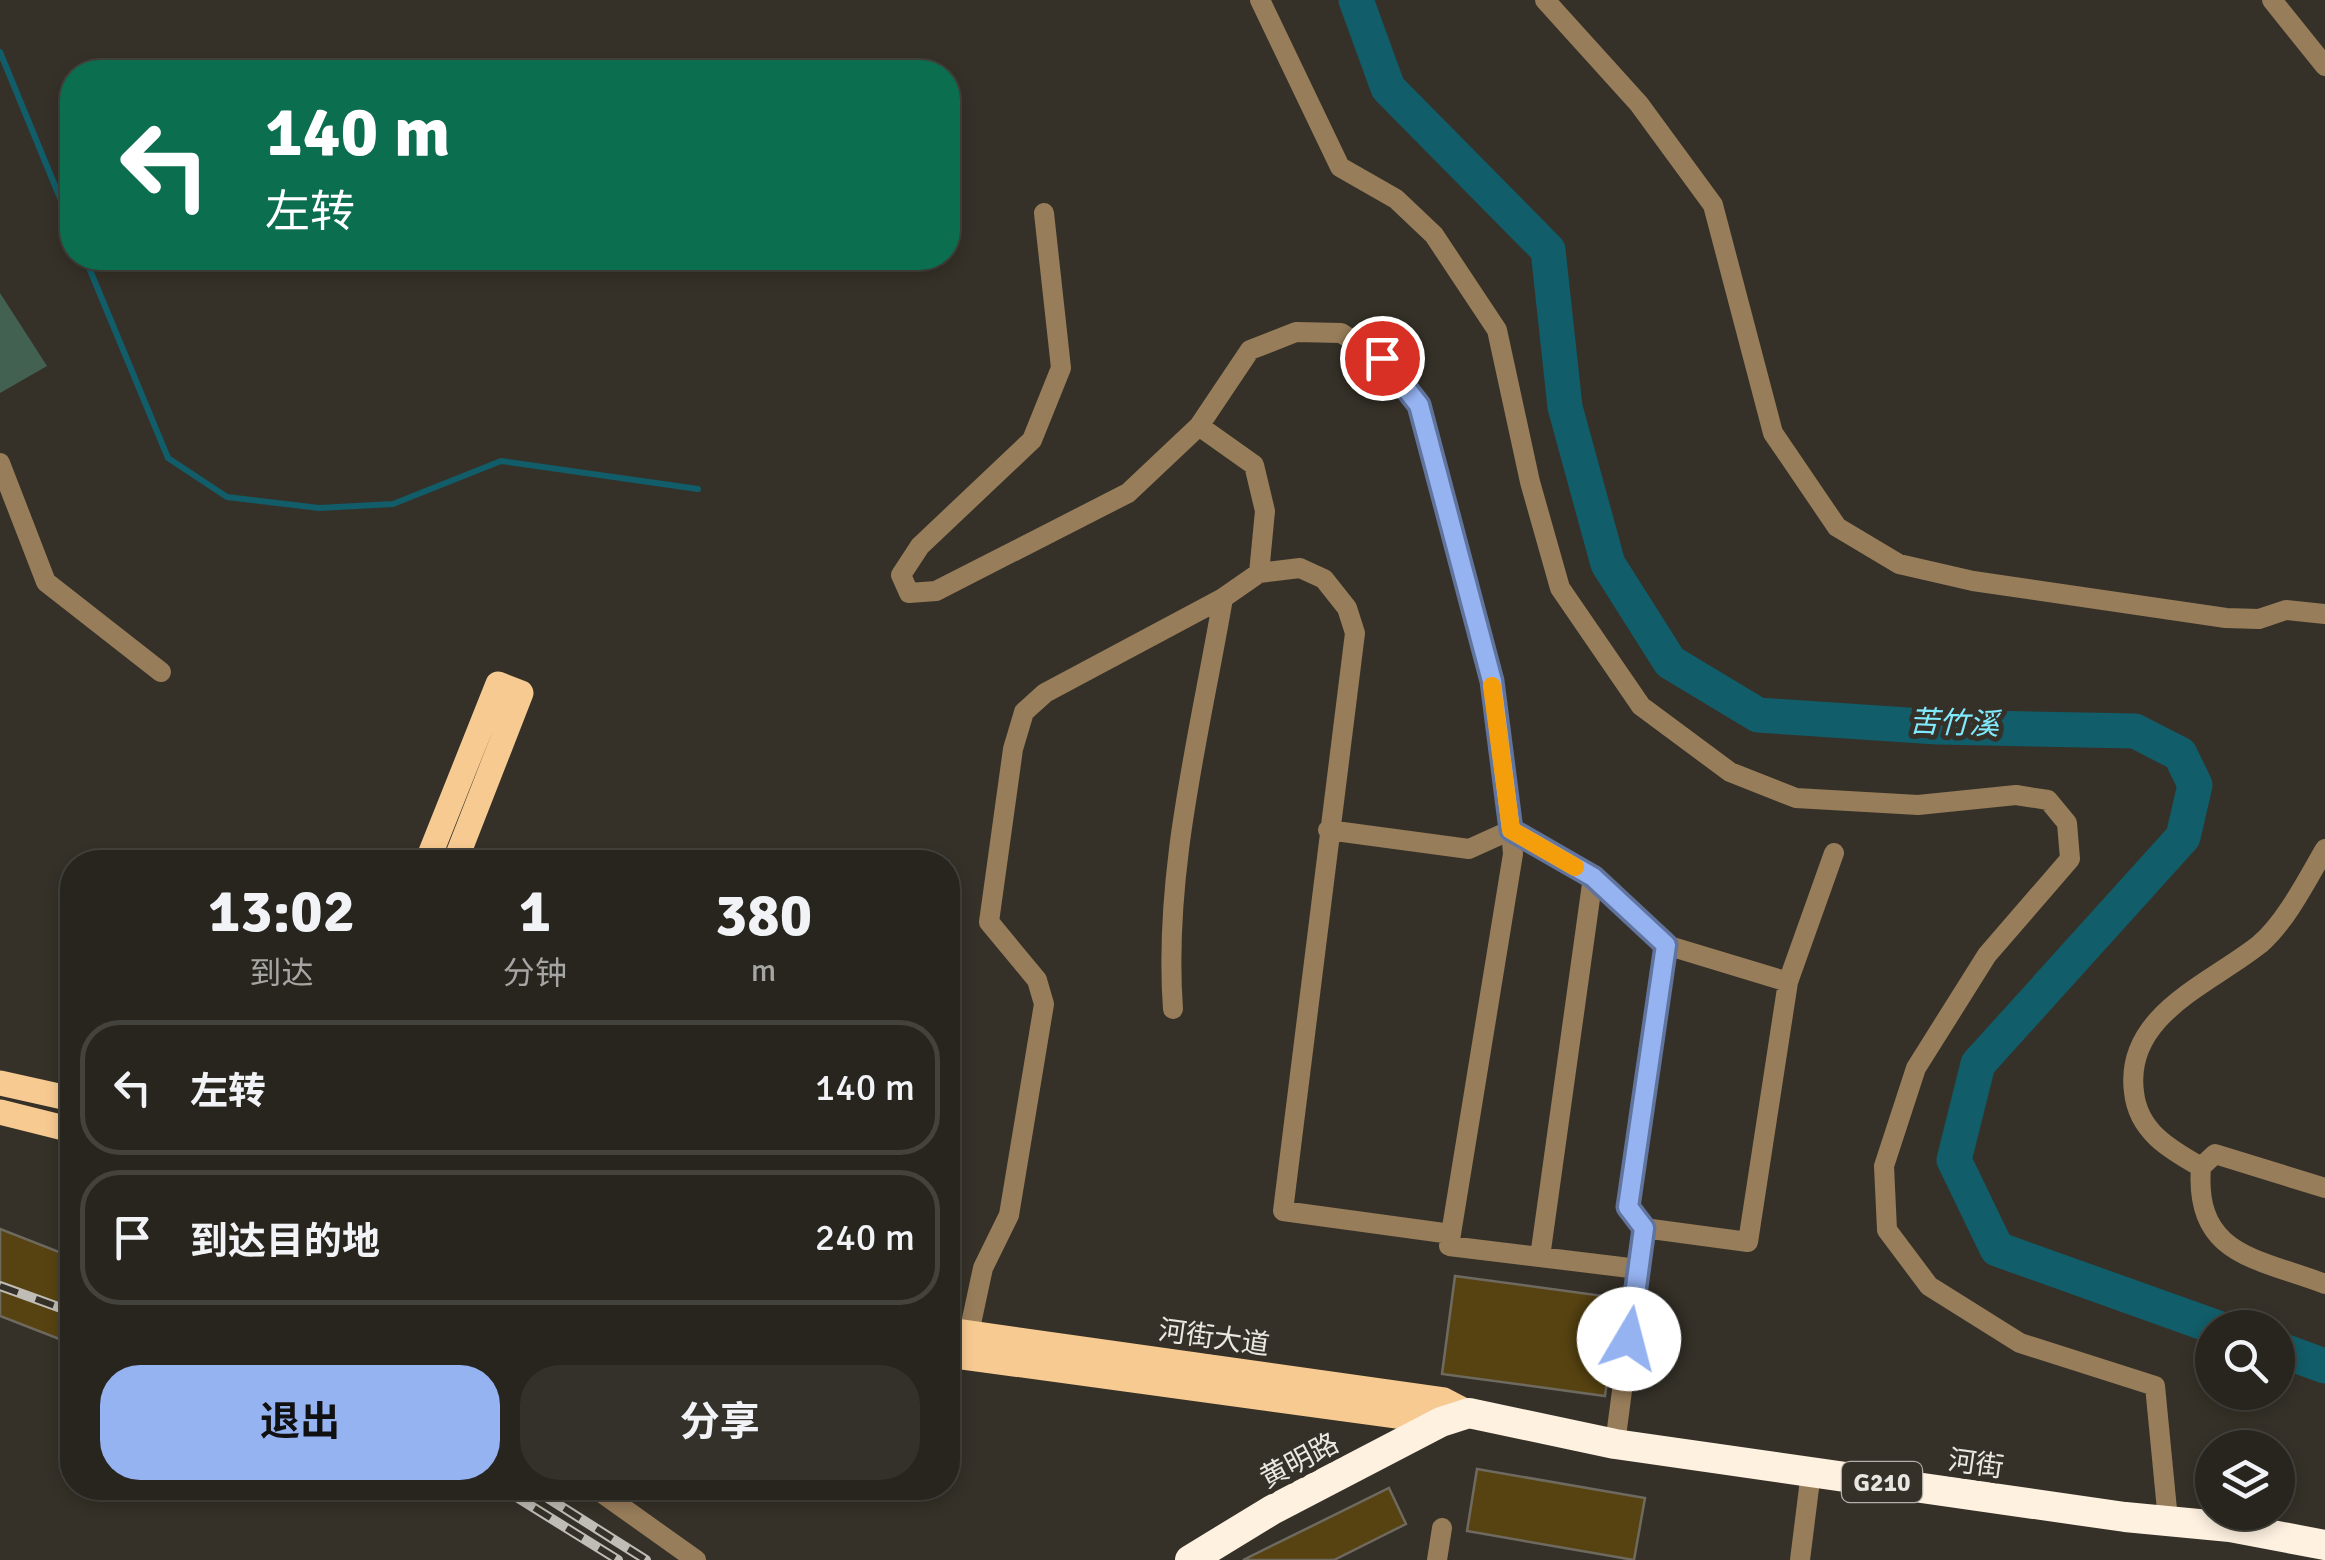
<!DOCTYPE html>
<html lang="zh">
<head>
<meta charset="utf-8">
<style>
	:root { --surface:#28251e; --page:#34312b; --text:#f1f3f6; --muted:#a5a5a4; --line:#44423c; --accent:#95b2f1 }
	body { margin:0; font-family:Signika,"Noto Sans SC",sans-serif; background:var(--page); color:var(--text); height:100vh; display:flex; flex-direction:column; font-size:38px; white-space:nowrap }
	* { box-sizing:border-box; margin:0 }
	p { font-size:32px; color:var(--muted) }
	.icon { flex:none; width:55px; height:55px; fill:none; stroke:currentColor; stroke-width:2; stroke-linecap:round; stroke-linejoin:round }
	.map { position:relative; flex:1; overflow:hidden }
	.sheet { position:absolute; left:60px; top:850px; width:900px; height:650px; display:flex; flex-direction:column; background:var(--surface); border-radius:40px; box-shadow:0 5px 15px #0003,0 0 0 2px var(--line) }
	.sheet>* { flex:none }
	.top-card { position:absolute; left:60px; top:60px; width:900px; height:210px; border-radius:40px; box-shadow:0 5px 15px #0003,0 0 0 2px var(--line); background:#0b6e4f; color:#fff; overflow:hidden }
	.tools { position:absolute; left:2195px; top:1310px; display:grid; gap:20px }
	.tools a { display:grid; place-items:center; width:100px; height:100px; border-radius:50%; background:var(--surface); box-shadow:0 5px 15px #0003,0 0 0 2px var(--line); font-size:50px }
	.pin { position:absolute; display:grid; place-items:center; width:85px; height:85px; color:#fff; margin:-42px; border:5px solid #fff; border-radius:50%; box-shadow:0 2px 10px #0007 }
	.me { position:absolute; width:110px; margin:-55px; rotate:8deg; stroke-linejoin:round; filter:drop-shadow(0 0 8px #0008) }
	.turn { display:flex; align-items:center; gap:35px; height:210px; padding:0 40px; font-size:45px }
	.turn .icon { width:130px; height:130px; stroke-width:2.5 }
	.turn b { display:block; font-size:70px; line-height:85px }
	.eta { display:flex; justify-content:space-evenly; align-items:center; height:170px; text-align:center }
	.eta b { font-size:60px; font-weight:700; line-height:70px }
	.primary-button { display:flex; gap:20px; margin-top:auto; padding:20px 40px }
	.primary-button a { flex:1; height:115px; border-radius:40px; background:var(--accent); color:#111; font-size:40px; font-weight:700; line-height:115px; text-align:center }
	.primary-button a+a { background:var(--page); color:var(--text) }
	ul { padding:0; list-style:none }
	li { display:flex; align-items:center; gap:30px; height:135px; margin:0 20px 15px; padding:0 20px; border:5px solid var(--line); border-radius:40px }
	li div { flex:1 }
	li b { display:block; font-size:38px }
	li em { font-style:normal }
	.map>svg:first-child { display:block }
	.green { fill:#436151 }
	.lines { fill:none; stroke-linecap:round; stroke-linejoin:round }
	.stream { stroke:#115d69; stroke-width:6 }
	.river { stroke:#115d69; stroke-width:35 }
	.building { fill:#574311; stroke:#6f6a60; stroke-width:2.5 }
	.minor { stroke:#987d5a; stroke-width:20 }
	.major { stroke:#f7ca91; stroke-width:25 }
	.highway { stroke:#fef1e0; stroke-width:30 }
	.rail-casing { stroke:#bfbdb6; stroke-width:10 }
	.rail { stroke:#353128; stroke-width:6; stroke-dasharray:19; stroke-linecap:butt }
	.route-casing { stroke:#61749d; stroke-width:25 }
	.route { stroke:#95b2f1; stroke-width:18 }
	.slow { stroke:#f59e0b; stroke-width:18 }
	.labels { text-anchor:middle; stroke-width:10; stroke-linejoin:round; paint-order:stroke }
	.shield { fill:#353128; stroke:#b3b0aa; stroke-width:2.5 }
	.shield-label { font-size:25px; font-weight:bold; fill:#e9e7e1 }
	.street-label { font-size:28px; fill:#e9e7e1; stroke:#353128 }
	.water-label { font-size:30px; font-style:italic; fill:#80e9fc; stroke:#353128 }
</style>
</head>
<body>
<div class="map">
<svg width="2325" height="1560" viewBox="0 0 2325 1560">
	<rect width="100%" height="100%" fill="#353128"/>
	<!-- green -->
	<path class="green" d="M0 293 47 366 0 393Z"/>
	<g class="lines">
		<!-- stream -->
		<path class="stream" d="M0 52 72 227
			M85 258 168 458 227 497 319 508 393 504 501 461 698 489"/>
		<!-- river -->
		<path class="river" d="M1356 0 1388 88 1548 250 1565 407 1608 564 1670 662 1758 715 1937 727 2135 731 2180 754 2195 785 2183 837 1978 1064 1954 1160 1997 1249 2218 1328
			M2278 1349 2325 1366"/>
	</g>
	<!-- building -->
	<path class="building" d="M0 1229 72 1257V1344L0 1316Z
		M1455 1276 1618 1298 1605 1396 1442 1374Z
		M1477 1469 1645 1498 1634 1560 1467 1531Z
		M1389 1488 1406 1524 1334 1560H1243Z"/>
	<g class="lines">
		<!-- minor -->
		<path class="minor" d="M1260 0 1340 167 1396 199 1434 235 1497 330 1530 482 1560 588 1641 706 1730 772 1796 798 1918 805 2016 795 2048 800 2067 823 2070 859 1987 955 1916 1068 1884 1166 1887 1230 1929 1286 2020 1343 2155 1386 2168 1520
			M1545 0 1639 104 1713 205 1773 433 1837 527 1899 564 1973 581 2226 618 2259 619 2286 610 2325 614
			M2272 0 2325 66
			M1044 213 1061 368 1032 440 920 546 901 575 909 593 936 591 1128 493 1199 426 1250 350 1296 332 1341 333 1382 359 1419 405 1492 681 1511 830 1513 854 1449 1246 1638 1269 1615 1444
			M1199 426 1254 465 1265 511 1259 573
			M0 463 46 582 161 672
			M1328 830 1469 849 1511 830 1593 877 1666 945 1788 982
			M1173 1009C1163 872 1200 733 1223 598
			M2201 1167C2169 1149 2138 1131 2134 1092 2124 1015 2210 984 2260 944 2286 922 2308 878 2325 849
			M2325 1188 2215 1154 2201 1167C2194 1256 2257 1258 2325 1284
			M1644 1228 1748 1242 1788 982 1834 853
			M1540 1257 1593 877
			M1638 1269 1644 1228 1628 1207 1666 945
			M969 1333 983 1268 1009 1215 1044 1004 1037 980 989 922 1013 749 1024 712 1045 693 1223 598 1259 573 1300 568 1324 579 1347 608 1355 633 1283 1211 1451 1234
			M595 1488 696 1560
			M1437 1560 1442 1528
			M1800 1560 1811 1472"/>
		<!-- major -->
		<path class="major" d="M427 862 498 684 521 693 455 862
			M0 1083 72 1099
			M0 1112 72 1130
			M948 1330 1444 1400 1469 1413
			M948 1355 1441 1422"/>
		<!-- highway -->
		<path class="highway" d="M1190 1560 1272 1510 1441 1422 1469 1413 1615 1444 2125 1517 2230 1527 2325 1545"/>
		<!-- rail casing -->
		<g class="rail-casing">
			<path id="rail" d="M0 1286 72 1312
				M502 1488 618 1560
				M532 1488 646 1560"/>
		</g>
		<!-- rail -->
		<use href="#rail" class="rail"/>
	</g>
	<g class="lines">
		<!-- route casing -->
		<g class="route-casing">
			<path id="route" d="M1382 358 1419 405 1492 681 1511 830 1593 877 1666 945 1628 1207 1644 1228 1629 1339"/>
		</g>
		<!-- route -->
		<use href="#route" class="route"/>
		<!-- slow -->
		<path class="slow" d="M1492 686 1511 830 1575 867"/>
	</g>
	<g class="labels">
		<!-- shield labels -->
		<rect class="shield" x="1842" y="1462" width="80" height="40" rx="8"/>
		<g class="shield-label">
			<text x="1882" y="1491">G210</text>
		</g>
		<!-- street labels -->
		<g class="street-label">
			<text transform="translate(1214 1337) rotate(8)" y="10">河街大道</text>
			<text transform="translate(1299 1460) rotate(-28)" y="10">黄明路</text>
			<text transform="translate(1976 1463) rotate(8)" y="10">河街</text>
		</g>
		<!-- water labels -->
		<g class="water-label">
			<text transform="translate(1954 723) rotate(2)" y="10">苦竹溪</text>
		</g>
	</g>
</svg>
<div class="tools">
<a><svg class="icon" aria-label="search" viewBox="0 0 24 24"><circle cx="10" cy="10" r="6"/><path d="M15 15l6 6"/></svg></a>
<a><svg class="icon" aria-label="layers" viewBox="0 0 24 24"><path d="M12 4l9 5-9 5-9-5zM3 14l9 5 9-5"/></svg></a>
</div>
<div class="pin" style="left:1382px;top:358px;background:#d93025"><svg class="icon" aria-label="arrive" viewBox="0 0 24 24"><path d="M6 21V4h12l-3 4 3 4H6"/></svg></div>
<svg class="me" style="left:1629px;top:1339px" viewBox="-20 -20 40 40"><circle r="19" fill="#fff"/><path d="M0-13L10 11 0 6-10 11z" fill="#95b2f1"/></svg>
<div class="top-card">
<div class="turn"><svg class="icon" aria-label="left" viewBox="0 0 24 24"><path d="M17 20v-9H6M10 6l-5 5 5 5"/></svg><div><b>140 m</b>左转</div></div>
</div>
<section class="sheet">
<div class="eta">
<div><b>13:02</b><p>到达</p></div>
<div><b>1</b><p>分钟</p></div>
<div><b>380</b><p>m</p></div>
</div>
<ul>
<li><svg class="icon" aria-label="left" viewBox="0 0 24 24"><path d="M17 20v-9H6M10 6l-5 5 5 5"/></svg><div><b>左转</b></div><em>140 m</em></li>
<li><svg class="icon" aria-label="arrive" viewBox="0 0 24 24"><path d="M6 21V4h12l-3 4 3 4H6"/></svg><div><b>到达目的地</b></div><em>240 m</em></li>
</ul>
<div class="primary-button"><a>退出</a><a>分享</a></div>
</section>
</div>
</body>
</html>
